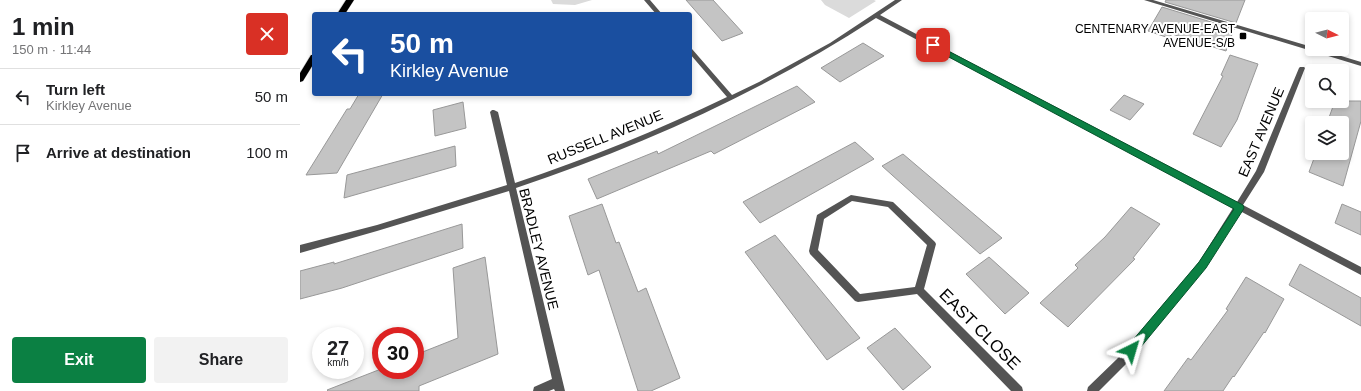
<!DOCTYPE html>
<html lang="en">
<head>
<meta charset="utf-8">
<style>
	:root { --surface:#fff; --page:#f2f2f2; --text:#202124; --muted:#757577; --line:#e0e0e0; --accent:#0b8043 }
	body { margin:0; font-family:Arial,sans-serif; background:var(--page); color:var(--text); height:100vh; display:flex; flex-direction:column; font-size:15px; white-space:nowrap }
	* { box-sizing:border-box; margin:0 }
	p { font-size:13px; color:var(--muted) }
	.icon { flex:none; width:22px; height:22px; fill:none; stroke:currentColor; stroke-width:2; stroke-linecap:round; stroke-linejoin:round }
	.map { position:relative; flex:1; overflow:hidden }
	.sheet { display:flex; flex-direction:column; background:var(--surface); width:300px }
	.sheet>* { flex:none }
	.top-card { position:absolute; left:12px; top:12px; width:380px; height:84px; border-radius:4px; box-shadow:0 2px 6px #0003; background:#1a4fa0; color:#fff; overflow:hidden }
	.needle { width:26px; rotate:96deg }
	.controls { position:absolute; left:1005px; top:12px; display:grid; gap:8px }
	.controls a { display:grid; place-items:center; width:44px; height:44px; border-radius:4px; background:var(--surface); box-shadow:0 2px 6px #0003; font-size:20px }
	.speed { position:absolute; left:12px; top:327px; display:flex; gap:8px; font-size:20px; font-weight:700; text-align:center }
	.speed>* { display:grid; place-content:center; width:52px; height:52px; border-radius:50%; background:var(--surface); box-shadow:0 2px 6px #0003; line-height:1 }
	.speed small { font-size:10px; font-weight:400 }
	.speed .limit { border:6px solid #d22; background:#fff; color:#111 }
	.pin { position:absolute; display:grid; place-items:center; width:34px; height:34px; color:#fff; margin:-17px; border-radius:8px; box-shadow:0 2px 6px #0006 }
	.me { position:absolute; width:44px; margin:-22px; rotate:40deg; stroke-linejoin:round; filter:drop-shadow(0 0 3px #0008) }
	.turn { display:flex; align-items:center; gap:14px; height:84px; padding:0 12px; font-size:18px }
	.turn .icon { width:52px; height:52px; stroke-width:2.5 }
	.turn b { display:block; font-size:28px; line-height:34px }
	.round { display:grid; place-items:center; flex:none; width:42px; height:42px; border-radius:4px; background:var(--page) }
	.headline { display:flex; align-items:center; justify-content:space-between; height:68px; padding:0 12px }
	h1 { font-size:24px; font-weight:600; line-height:30px }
	.button { display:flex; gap:8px; margin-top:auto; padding:8px 12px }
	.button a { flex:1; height:46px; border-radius:4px; background:var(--accent); color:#fff; font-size:16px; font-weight:600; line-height:46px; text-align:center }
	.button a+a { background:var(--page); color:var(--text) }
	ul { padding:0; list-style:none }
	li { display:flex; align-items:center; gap:12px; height:56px; padding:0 12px; border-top:1px solid var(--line) }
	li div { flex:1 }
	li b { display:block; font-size:15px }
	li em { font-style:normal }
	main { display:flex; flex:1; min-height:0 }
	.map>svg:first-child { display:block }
	.green { fill:#dbdbdb }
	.building { fill:#c4c4c4; stroke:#989898 }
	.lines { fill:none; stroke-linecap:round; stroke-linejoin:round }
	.primary-casing { stroke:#dbdbdb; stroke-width:1 }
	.minor { fill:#545454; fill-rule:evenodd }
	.tertiary { fill:#545454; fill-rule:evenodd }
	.primary { fill:#000; fill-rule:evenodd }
	.route { fill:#0b8043; stroke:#07532c }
	.poi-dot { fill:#000; stroke:#fff; stroke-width:1.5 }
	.labels { text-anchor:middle; stroke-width:4; stroke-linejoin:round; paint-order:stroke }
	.far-poi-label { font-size:12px; fill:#000; stroke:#fff; text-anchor:end }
	.street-label { font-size:14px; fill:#000; stroke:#fff }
	.near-street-label { font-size:17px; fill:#000; stroke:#fff }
</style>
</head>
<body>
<main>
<section class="sheet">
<div class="headline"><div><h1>1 min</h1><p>150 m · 11:44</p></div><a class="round" style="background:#d93025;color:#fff"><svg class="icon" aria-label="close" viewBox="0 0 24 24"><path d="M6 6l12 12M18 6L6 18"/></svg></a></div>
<ul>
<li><svg class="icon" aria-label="left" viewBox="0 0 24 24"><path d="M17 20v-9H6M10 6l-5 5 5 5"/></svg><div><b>Turn left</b><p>Kirkley Avenue</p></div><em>50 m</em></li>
<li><svg class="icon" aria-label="arrive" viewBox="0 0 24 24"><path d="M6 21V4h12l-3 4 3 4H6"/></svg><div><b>Arrive at destination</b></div><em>100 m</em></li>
</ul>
<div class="button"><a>Exit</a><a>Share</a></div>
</section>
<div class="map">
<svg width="1061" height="391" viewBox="0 0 1061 391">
	<rect width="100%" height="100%" fill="#fff"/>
	<!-- green -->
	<path class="green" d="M251 0H292L275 5 253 4Z
		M521 0H574L576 1 549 18 525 5Z"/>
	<!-- building -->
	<path class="building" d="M386 0H413L443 33 422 41Z
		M866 0H945L936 23 865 2Z
		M862 7 934 29 926 51 872 34 869 38 848 31Z
		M563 43 584 56 540 82 521 68Z
		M930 55 958 64 937 120 921 147 893 134 923 76 921 75Z
		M497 86 515 102 414 154 411 151 297 199 288 179 357 151 358 154Z
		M59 94H83L37 173 6 175 47 109H50Z
		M824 95 844 104 830 120 810 110Z
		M1035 101H1061V121L1043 186 1009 172 1016 153H1042V123H1027Z
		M163 102 166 128 135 136 133 110Z
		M555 142 574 159 460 223 443 202Z
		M155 146 156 166 44 198 47 175Z
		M603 154 702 238 680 254 582 166Z
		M302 204 316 243 319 242 338 292 346 288 380 378 351 391H338L299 270 288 275 269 216Z
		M1042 204 1061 212V235L1035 223Z
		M831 207 860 224 833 258 835 259 768 327 740 303 778 268 775 265 805 237Z
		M162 224 163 248 42 288 0 299V271L34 262V264Z
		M475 235 560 338 527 360 445 252Z
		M185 257 198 354 119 386V391H28L27 390 81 369V370H115V355L158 338 153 268Z
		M689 257 729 293 705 314 666 274Z
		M1000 264 1061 298V326L989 285Z
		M946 277 984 299 965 333 964 332 934 377 933 376 923 391H864L888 358 891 360 928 310 926 309Z
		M595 328 631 367 603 390 567 348Z"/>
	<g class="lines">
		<!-- primary casing -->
		<g class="primary-casing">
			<path id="primary" d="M46 0H54L45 14H37Z
				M11 55H14V63L3 81 0 82V73Z"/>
		</g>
		<!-- minor -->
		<path class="minor" d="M344 0H350L362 14H356Z
			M595 0H602L580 15 937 202 956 171 999 68 1000 67H1004L1005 68 964 172 943 205 1061 267V275L940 211 905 268 825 365 799 391H787L788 387 817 359 899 262 933 208 576 18C464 91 342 146 216 188L265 391H255L254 389 249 391H233L234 387 252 379 209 191 77 231 0 253V245L77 225 207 185 190 112 192 110H194L198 112 215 183C287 159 358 130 427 97L390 54V48L392 49 432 95 459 82 530 43Z
			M551 195 593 202 635 242 636 244 624 289 722 387 723 391H711L617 294 558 302 555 301 510 254 509 251 517 215ZM552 201 588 207 627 245 615 287 560 294 518 250 524 219Z"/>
		<!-- tertiary -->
		<path class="tertiary" d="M844 0H853L1012 47V49H1018L1061 62V66Z"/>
		<!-- primary -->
		<use href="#primary" class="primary"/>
	</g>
	<!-- route -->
	<path class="route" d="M633 43 943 205 944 208 943 210 906 268 835 354 831 355 827 354 826 350 827 347 899 262 934 209 630 47V44Z"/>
	<!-- markers -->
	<rect class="poi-dot" x="939" y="32" width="8" height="8" rx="2"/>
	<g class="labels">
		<!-- far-poi labels -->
		<g class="far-poi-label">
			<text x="935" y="33">CENTENARY AVENUE-EAST<tspan x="935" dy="14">AVENUE-S/B</tspan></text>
		</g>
		<!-- street labels -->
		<g class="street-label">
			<text transform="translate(961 132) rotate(-67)" y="5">EAST AVENUE</text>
			<text transform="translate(305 137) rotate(-22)" y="5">RUSSELL AVENUE</text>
			<text transform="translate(239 249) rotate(76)" y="5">BRADLEY AVENUE</text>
		</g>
		<!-- near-street labels -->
		<g class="near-street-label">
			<text transform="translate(680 329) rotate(45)" y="6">EAST CLOSE</text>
		</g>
	</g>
</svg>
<div class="controls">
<a><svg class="needle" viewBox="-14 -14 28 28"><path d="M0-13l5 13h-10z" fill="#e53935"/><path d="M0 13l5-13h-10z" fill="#757577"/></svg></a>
<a><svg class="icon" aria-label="search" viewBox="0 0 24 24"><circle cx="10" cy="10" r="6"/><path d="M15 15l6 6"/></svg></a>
<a><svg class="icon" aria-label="layers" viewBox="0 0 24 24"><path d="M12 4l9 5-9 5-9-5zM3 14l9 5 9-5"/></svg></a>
</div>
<div class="speed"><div>27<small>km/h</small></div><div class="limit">30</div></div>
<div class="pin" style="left:633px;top:45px;background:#d93025"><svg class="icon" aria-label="arrive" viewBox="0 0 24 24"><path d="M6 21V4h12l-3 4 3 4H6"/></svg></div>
<svg class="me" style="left:831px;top:350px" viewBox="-20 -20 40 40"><path d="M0-17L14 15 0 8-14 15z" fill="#0b8043" stroke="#fff" stroke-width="4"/></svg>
<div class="top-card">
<div class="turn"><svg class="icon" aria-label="left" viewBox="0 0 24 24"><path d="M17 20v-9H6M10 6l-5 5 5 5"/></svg><div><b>50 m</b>Kirkley Avenue</div></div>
</div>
</div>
</main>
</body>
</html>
